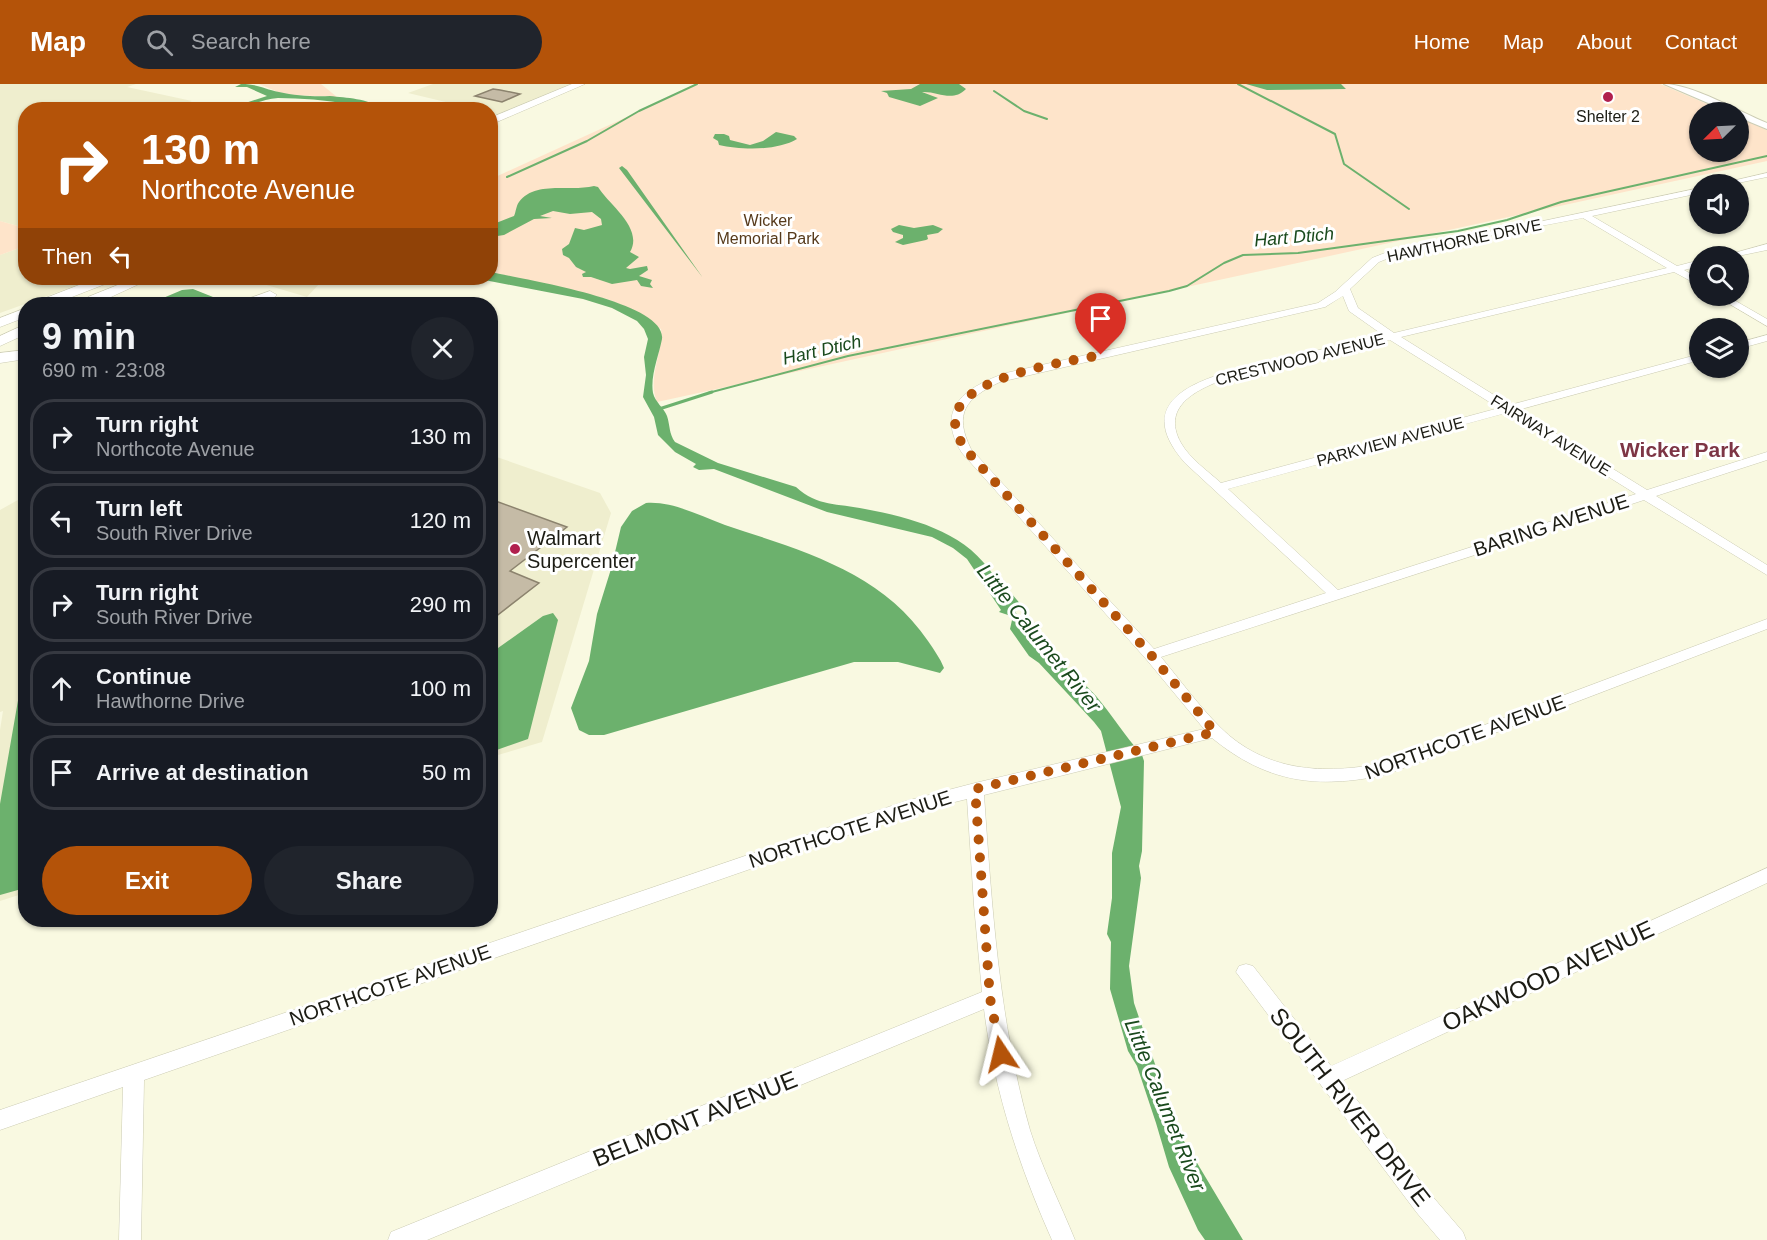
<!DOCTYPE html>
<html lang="en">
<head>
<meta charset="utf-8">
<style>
	:root { --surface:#171b24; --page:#20242c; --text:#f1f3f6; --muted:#9ea1a6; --line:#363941; --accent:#b45309 }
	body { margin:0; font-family:Helvetica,sans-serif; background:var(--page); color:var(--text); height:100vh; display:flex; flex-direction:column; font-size:22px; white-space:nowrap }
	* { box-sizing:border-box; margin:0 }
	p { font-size:20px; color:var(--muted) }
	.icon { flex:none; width:33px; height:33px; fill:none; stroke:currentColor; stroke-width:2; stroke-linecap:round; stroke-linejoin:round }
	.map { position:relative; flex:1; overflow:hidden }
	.details { position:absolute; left:18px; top:213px; width:480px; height:630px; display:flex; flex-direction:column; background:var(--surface); border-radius:24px; box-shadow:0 2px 4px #0004 }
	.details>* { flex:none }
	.guide { position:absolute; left:18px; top:18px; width:480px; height:183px; border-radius:24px; box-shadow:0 2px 4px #0004; background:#b45309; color:#fff; overflow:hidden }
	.needle { width:39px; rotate:246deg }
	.controls { position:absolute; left:1689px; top:18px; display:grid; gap:12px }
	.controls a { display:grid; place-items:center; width:60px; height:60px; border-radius:50%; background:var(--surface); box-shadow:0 2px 4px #0004; font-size:30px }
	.pin { position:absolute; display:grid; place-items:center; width:51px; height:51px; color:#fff; margin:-62px -26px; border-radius:50% 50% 50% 0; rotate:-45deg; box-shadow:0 0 6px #0007 }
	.pin .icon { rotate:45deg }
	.me { position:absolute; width:66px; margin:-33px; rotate:350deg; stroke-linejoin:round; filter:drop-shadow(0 0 4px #0008) }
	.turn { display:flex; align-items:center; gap:21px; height:126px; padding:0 24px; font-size:27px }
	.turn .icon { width:78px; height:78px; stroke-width:2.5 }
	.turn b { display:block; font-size:42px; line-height:51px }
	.then { display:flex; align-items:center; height:57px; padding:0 24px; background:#0003; gap:12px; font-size:22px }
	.round { display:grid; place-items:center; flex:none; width:63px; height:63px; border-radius:32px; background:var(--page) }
	.head { display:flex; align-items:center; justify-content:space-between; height:102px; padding:0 24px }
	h1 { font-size:36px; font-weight:800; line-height:45px }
	.action { display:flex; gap:12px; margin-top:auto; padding:12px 24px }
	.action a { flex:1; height:69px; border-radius:36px; background:var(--accent); color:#fff; font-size:24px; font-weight:800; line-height:69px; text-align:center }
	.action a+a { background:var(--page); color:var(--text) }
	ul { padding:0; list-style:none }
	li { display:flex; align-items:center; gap:18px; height:75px; margin:0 12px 9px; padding:0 12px; border:3px solid var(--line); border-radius:24px }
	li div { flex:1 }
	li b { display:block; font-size:22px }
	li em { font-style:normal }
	header { display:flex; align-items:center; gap:36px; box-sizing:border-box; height:84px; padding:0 30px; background:var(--accent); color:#fff }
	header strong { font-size:28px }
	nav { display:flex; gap:33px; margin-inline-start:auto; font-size:21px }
	.search { width:420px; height:54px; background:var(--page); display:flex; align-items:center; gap:15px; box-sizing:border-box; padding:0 21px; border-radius:33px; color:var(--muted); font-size:22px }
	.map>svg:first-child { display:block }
	.built { fill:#efeece }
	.green { fill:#fee4ca }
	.water { fill:#6cb16d }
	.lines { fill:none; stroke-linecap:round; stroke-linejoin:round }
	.stream-far1 { stroke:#6cb16d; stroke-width:2 }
	.stream { stroke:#6cb16d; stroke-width:3 }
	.building { fill:#c5bba6; stroke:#8c836e; stroke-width:1.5 }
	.minor-casing { stroke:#ccccb4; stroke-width:1 }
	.major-casing { stroke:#ccccb4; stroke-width:2 }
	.highway-casing { stroke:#ccccb4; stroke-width:1 }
	.minor { fill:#fff; fill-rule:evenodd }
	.major { fill:#fff; fill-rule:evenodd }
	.highway { fill:#fff; fill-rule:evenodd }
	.route { stroke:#b45309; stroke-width:10; stroke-dasharray:0 18 }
	.poi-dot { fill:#b1204e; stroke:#fff; stroke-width:2 }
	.labels { text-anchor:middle; stroke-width:6; stroke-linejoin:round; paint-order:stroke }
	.far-poi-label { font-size:16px; fill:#1c1c14; stroke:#fff }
	.far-park-label { font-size:16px; fill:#563a1b; stroke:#fff }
	.far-street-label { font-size:16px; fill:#1c1c14; stroke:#fff }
	.far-water-label { font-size:18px; font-style:italic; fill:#1a4a1d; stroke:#fff }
	.street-label { font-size:20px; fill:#1c1c14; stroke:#fff }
	.poi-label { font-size:20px; fill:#1c1c14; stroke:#fff; text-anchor:start }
	.neighbourhood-label { font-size:21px; font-weight:bold; fill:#7d3545; stroke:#fff }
	.water-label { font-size:21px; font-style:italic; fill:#1a4a1d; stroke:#fff }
	.near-street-label { font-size:24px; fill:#1c1c14; stroke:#fff }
</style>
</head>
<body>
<header>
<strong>Map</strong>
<div class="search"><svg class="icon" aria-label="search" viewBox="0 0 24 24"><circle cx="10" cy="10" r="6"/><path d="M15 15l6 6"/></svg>Search here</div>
<nav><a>Home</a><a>Map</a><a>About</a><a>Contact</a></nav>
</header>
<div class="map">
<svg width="1767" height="1156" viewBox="0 0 1767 1156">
	<rect width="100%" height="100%" fill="#f9f9e1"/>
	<!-- built -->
	<path class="built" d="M0 0H136L127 3 192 17 167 26H26L25 144 0 137Z
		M433 0H577L503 32 491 29 490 26 475 25 408 9Z
		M25 162 26 194H97L0 229V171Z
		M243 194H329L321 198 307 213Z
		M491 371 600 409 611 429 542 658 491 673Z
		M25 412V809L0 817V646L3 627 0 628V426Z"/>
	<!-- green -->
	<path class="green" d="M259 0H321L337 13 293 11 278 8Z
		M699 0H1660L1726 28H1700V68H1738L1739 34 1767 46V77L657 318C647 294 663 269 661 245L624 222 607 215 491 188V95Z
		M0 137 25 144V162L0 171Z"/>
	<!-- water -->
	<path class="water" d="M241 0C258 0 264 5 279 8 296 12 317 13 330 12 346 14 369 14 380 25 368 26 361 22 349 20 326 16 301 14 278 14 260 15 245 26 227 25L267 12 247 3H235Z
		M920 0H959L966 5C952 19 938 7 922 8L938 14 920 22 889 13 887 9 881 7 911 5Z
		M1246 0H1341L1346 5 1267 6Z
		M776 48 794 52 797 55C777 67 741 66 719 61L718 57 713 54 715 50H724L729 52 730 56 750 61 763 57Z
		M622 82 627 86 703 194 619 84Z
		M594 102 598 103C609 121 644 144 630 168L639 173 626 184 630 185 647 182 648 186 639 192 652 196 650 200 653 204 641 202 637 196 612 200 591 193H583L582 190 586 188 576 183 569 174 563 171 562 165 569 160 575 144 584 146 602 141 601 135 592 128 570 130 553 127 540 132 552 134 534 135 504 151 491 153V141L514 132C516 128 516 122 519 118 535 96 571 108 594 102Z
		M899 141 914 144 933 141 943 145 938 149 927 151 928 155 926 156 903 161 895 158 903 154V151L893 148 891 145Z
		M491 188C519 195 667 217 662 255 659 271 650 292 653 309 655 318 664 324 667 332 670 341 669 350 675 358L718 379 796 403C818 423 837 419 865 425 912 434 961 447 989 485 998 498 1011 507 1020 520L1015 528 1019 533 1034 538C1046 573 1073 586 1096 612 1112 631 1125 652 1142 671L1144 677 1142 767 1139 782 1141 794 1129 882 1134 919 1178 1047 1243 1156H1205L1198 1146 1169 1083 1156 1039 1137 982 1128 967 1110 905 1111 858 1107 850 1112 814V769L1121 723 1101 647 1094 638 1039 579 1029 572 1010 545 1012 536 1008 531 999 528 1001 526 967 475 953 464 932 453 827 428 714 385 699 386 693 383 696 380 675 368 658 351 654 333 643 313 646 291 644 273 648 255 644 245 637 237 612 224 583 215 474 194H490Z
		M193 205 223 217 216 220H149L182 206Z
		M646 419C673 417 700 432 725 441 800 466 881 487 928 557 934 566 940 574 944 584L940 589 898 578H854L604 651H589L579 646 571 624 589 577 597 530 611 485 621 443 632 427Z
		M553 529 558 536 528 655 491 668V569L543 532Z
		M25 595V804L0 811V720L20 605Z"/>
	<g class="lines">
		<!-- stream-far1 -->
		<path class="stream-far1" d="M1238 0 1335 50 1344 80 1409 125
			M994 7 1024 27 1047 35
			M507 93 587 57 639 27 697 0
			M708 309 848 272 1169 207 1187 202 1224 179 1243 171 1298 169 1458 147 1507 136 1561 118 1767 72"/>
		<!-- stream -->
		<path class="stream" d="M659 325 712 308"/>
	</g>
	<!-- building -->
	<path class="building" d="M493 5 500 6 520 10 502 18 475 12Z
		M490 415 567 443 510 487 539 499 490 537Z"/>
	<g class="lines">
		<!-- minor casing -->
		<g class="minor-casing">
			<path id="minor" d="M1767 89V93L1733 100H1719Z
				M1700 104V109L1592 132 1677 182 1700 176V182L1684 186 1700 195V202L1674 188 1401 253 1510 321 1700 270V276L1518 326 1647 406 1767 368V376L1656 412 1767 481V491L1644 416 1161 573C1180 596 1199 622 1220 643 1265 688 1324 691 1383 679L1767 535V545L1385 691C1317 705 1267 699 1212 654L984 711C992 824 999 937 1030 1046 1042 1084 1060 1119 1075 1156H1052C1019 1082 994 1006 984 925L427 1156H388L391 1148 982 908 974 821 967 715 914 728 144 996 141 1156H119L123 1003 0 1046V1026L906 717 975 699 1204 645 1146 575 962 369C934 324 966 303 1006 289L1318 219 1335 208 1372 174 1395 165 1519 142ZM1583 134 1667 184 1394 249 1358 224 1350 205 1379 178 1401 169ZM1343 212 1349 227 1383 251C1349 259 1315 267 1280 275 1229 288 1119 304 1185 379L1326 509 1154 565 971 365C953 329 966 314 1000 298L1325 223ZM1390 256 1499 324 1221 399C1208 387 1190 375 1181 359 1159 320 1202 303 1231 293ZM1506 329 1636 410 1338 506 1228 405Z
				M1767 160V166L1738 172H1723Z
				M1716 212H1727L1767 235V242Z
				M1767 251V257L1738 265V259Z
				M1767 784V799L1342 997 1433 1113 1463 1148 1466 1156H1440L1417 1129 1236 888 1239 882 1246 880 1253 882 1331 982Z"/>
		</g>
		<!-- major casing -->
		<g class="major-casing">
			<path id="major" d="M1664 0C1692 0 1740 28 1767 39V45L1738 33V28H1729Z"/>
		</g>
		<!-- highway casing -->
		<g class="highway-casing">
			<path id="highway" d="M572 0H585L490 41V34Z
				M97 194H115L113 197 54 220H36L38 217Z
				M135 194H152L98 219H88L86 216 88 213Z
				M270 207 277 211C267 220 253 221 240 220L242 217Z
				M26 224V233L0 243V234Z
				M26 240V250L0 262V252Z
				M26 266V275L0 279V269Z"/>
		</g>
		<!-- minor -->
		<use href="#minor" class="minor"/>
		<!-- major -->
		<use href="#major" class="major"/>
		<!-- highway -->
		<use href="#highway" class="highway"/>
	</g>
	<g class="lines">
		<!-- route -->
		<path class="route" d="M1001 970 990 914 975 705 1215 648 1151 571 966 366C962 359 957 353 956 345 943 293 1068 278 1101 271"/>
	</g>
	<!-- markers -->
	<g class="poi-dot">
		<circle cx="1608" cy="13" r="6"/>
		<circle cx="515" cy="465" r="6"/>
	</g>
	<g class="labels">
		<!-- far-poi labels -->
		<g class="far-poi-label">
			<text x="1608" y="38">Shelter 2</text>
		</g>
		<!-- far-park labels -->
		<g class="far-park-label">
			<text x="768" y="142">Wicker<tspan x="768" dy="18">Memorial Park</tspan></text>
		</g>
		<!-- far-street labels -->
		<g class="far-street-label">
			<text transform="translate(1464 156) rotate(-12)" y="6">HAWTHORNE DRIVE</text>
			<text transform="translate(1300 275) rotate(-14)" y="6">CRESTWOOD AVENUE</text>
			<text transform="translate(1551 351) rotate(32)" y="6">FAIRWAY AVENUE</text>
			<text transform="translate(1390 357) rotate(-15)" y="6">PARKVIEW AVENUE</text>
		</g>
		<!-- far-water labels -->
		<g class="far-water-label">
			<text transform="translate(1294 153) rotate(-5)" y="6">Hart Dtich</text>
			<text transform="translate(822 266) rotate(-13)" y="6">Hart Dtich</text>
		</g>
		<!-- street labels -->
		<g class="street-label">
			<text transform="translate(1551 441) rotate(-18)" y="7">BARING AVENUE</text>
			<text transform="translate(1465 653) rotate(-20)" y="7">NORTHCOTE AVENUE</text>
			<text transform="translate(850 745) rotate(-18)" y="7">NORTHCOTE AVENUE</text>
			<text transform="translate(390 901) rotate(-19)" y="7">NORTHCOTE AVENUE</text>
		</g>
		<!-- poi labels -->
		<g class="poi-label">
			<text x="527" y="461">Walmart<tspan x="527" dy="23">Supercenter</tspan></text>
		</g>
		<!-- neighbourhood labels -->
		<g class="neighbourhood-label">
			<text x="1680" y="373">Wicker Park</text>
		</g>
		<!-- water labels -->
		<g class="water-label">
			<text transform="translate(1039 554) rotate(51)" y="7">Little Calumet River</text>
			<text transform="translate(1165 1021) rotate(68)" y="7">Little Calumet River</text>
		</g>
		<!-- near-street labels -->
		<g class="near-street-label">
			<text transform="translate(1548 892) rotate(-25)" y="8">OAKWOOD AVENUE</text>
			<text transform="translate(1350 1023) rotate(52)" y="8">SOUTH RIVER DRIVE</text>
			<text transform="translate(695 1035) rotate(-22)" y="8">BELMONT AVENUE</text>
		</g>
	</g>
</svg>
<div class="controls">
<a><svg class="needle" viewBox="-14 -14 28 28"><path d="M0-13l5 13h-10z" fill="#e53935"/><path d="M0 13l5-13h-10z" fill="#9ea1a6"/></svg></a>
<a><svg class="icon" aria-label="sound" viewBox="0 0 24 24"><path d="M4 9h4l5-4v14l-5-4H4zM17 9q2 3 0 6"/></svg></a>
<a><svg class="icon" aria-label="search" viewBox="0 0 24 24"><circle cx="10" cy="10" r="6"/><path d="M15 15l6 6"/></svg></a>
<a><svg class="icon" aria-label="layers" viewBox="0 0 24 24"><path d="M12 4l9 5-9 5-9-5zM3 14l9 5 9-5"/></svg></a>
</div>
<div class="pin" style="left:1101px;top:271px;background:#d93025"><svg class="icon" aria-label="arrive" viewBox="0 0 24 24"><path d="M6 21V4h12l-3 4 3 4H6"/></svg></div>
<svg class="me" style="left:1001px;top:970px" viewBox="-20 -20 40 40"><path d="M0-17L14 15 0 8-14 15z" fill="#b45309" stroke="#fff" stroke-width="4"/></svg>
<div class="guide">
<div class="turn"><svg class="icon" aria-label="right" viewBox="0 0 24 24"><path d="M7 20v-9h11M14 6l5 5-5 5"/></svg><div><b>130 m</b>Northcote Avenue</div></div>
<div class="then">Then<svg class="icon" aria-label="left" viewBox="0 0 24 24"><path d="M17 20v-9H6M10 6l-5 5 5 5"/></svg></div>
</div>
<section class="details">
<div class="head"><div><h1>9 min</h1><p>690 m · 23:08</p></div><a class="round"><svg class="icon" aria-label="close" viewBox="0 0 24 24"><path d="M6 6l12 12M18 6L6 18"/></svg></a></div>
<ul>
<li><svg class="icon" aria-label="right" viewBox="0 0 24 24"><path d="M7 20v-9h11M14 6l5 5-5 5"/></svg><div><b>Turn right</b><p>Northcote Avenue</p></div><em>130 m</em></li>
<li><svg class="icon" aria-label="left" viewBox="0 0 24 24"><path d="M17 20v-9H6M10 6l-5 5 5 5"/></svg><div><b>Turn left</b><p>South River Drive</p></div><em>120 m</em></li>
<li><svg class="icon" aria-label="right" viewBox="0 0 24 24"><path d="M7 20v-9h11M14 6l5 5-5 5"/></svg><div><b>Turn right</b><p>South River Drive</p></div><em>290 m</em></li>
<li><svg class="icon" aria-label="ahead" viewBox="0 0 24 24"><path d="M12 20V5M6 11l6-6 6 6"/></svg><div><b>Continue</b><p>Hawthorne Drive</p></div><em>100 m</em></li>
<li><svg class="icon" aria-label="arrive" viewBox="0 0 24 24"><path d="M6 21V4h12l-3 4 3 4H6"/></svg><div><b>Arrive at destination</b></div><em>50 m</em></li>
</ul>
<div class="action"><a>Exit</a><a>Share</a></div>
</section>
</div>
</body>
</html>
